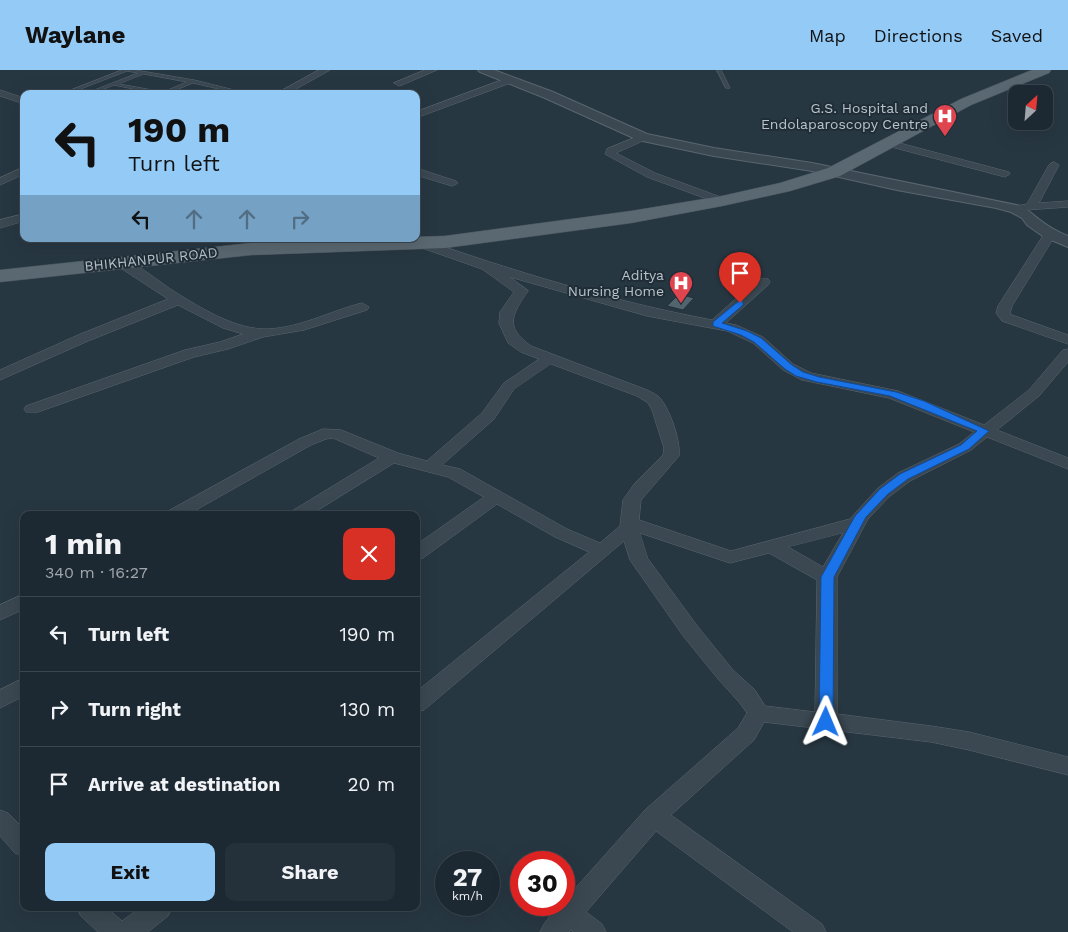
<!DOCTYPE html>
<html lang="en">
<head>
<meta charset="utf-8">
<style>
	:root { --surface:#1d2932; --page:#25313a; --text:#f1f3f6; --muted:#a0a6ac; --line:#3b454d; --accent:#93caf6 }
	body { margin:0; font-family:"Work Sans",sans-serif; background:var(--page); color:var(--text); height:100vh; display:flex; flex-direction:column; font-size:19px; white-space:nowrap }
	* { box-sizing:border-box; margin:0 }
	p { font-size:16px; color:var(--muted) }
	.icon { flex:none; width:28px; height:28px; fill:none; stroke:currentColor; stroke-width:2; stroke-linecap:round; stroke-linejoin:round }
	.map { position:relative; flex:1; overflow:hidden }
	.panel { position:absolute; left:20px; top:441px; width:400px; height:400px; display:flex; flex-direction:column; background:var(--surface); border-radius:10px; box-shadow:0 5px 20px #0002,0 0 0 1px var(--line) }
	.panel>* { flex:none }
	.hud { position:absolute; left:20px; top:20px; width:400px; height:152px; border-radius:10px; box-shadow:0 5px 20px #0002,0 0 0 1px var(--line); background:#93caf6; color:#111; overflow:hidden }
	.needle { width:32px; rotate:26deg }
	.controls { position:absolute; left:1008px; top:15px; display:grid; gap:10px }
	.controls a { display:grid; place-items:center; width:45px; height:45px; border-radius:10px; background:var(--surface); box-shadow:0 5px 20px #0002,0 0 0 1px var(--line); font-size:25px }
	.speed { position:absolute; left:435px; top:781px; display:flex; gap:10px; font-size:25px; font-weight:700; text-align:center }
	.speed>* { display:grid; place-content:center; width:65px; height:65px; border-radius:50%; background:var(--surface); box-shadow:0 5px 20px #0002,0 0 0 1px var(--line); line-height:1 }
	.speed small { font-size:12px; font-weight:400 }
	.speed .limit { border:8px solid #d22; background:#fff; color:#111 }
	.pin { position:absolute; display:grid; place-items:center; width:42px; height:42px; color:#fff; margin:-51px -21px; border-radius:50% 50% 50% 0; rotate:-45deg; box-shadow:0 0 5px #0007 }
	.pin .icon { rotate:45deg }
	.me { position:absolute; width:55px; margin:-28px; rotate:1deg; stroke-linejoin:round; filter:drop-shadow(0 0 4px #0008) }
	.turn { display:flex; align-items:center; gap:18px; height:105px; padding:0 25px; font-size:22px }
	.turn .icon { width:65px; height:65px; stroke-width:2.5 }
	.turn b { display:block; font-size:35px; line-height:42px }
	.lanes { display:flex; align-items:center; height:48px; padding:0 25px; background:#0003; justify-content:center; gap:25px; direction:ltr }
	.lanes .off { opacity:.35 }
	.round { display:grid; place-items:center; flex:none; width:52px; height:52px; border-radius:10px; background:var(--page) }
	.overview { display:flex; align-items:center; justify-content:space-between; height:85px; padding:0 25px }
	h1 { font-size:30px; font-weight:700; line-height:38px }
	.action { display:flex; gap:10px; margin-top:auto; padding:10px 25px }
	.action a { flex:1; height:58px; border-radius:10px; background:var(--accent); color:#111; font-size:20px; font-weight:700; line-height:58px; text-align:center }
	.action a+a { background:var(--page); color:var(--text) }
	ul { padding:0; list-style:none }
	li { display:flex; align-items:center; gap:15px; height:75px; padding:0 25px; border-top:1px solid var(--line) }
	li div { flex:1 }
	li b { display:block; font-size:19px }
	li em { font-style:normal }
	header { display:flex; align-items:center; gap:30px; box-sizing:border-box; height:70px; padding:0 25px; background:var(--accent); color:#111 }
	header strong { font-size:24px }
	nav { display:flex; gap:28px; margin-inline-start:auto; font-size:18px }
	.map>svg:first-child { display:block }
	.building { fill:#52646e; stroke:#222f39 }
	.lines { fill:none; stroke-linecap:round; stroke-linejoin:round }
	.service-casing { stroke:#59666f; stroke-width:1 }
	.minor-casing { stroke:#59666f; stroke-width:1 }
	.tertiary-casing { stroke:#59666f; stroke-width:2 }
	.primary-casing { stroke:#48545e; stroke-width:1 }
	.service { fill:#3b4851; fill-rule:evenodd }
	.minor { fill:#3b4851; fill-rule:evenodd }
	.tertiary { fill:#3b4851; fill-rule:evenodd }
	.primary { fill:#5a6871; fill-rule:evenodd }
	.route { fill:#1a73e8; stroke:#114b97 }
	.labels { text-anchor:middle; stroke-width:4; stroke-linejoin:round; paint-order:stroke }
	.far-poi-label { font-size:14px; fill:#b8c3cb; stroke:#202d37; text-anchor:end }
	.far-street-label { font-size:14px; fill:#b8c3cb; stroke:#202d37 }
</style>
</head>
<body>
<header>
<strong>Waylane</strong>
<nav><a>Map</a><a>Directions</a><a>Saved</a></nav>
</header>
<div class="map">
<svg width="1068" height="862" viewBox="0 0 1068 862">
	<rect width="100%" height="100%" fill="#273742"/>
	<!-- building -->
	<path class="building" d="M679 224 694 228 683 240 667 236Z"/>
	<g class="lines">
		<!-- service casing -->
		<g class="service-casing">
			<path id="service" d="M122 0H135L194 10 250 24H241L193 13 168 23 169 24H158L114 15 96 22 92 21 138 3 127 1 70 23 66 22ZM144 4 187 12 163 22 119 14Z
				M717 0H721L730 18H726Z"/>
		</g>
		<!-- minor casing -->
		<g class="minor-casing">
			<path id="minor" d="M319 0H330L287 24H275Z
				M425 0H437L402 15 399 16 394 13Z
				M510 7 515 10 513 12 416 48V42Z
				M0 20 24 28V34L0 26Z
				M643 64 647 65V69L616 83 655 103 726 129 728 131 726 133H718L647 107 605 84 607 79Z
				M888 70 1009 102 1010 104 1005 107 884 75 883 73Z
				M1054 92 1059 95 1039 133 1068 131V137L1012 141 1010 139 1012 137 1027 134 1049 95Z
				M24 97V104L0 115V108Z
				M416 98 456 111 458 113 452 116 416 105Z
				M24 144V151L0 158V150Z
				M1050 160 1056 164 1012 236 1010 243 1012 245 1068 265V274L1002 251 996 243 998 236 1044 164Z
				M416 167C513 201 611 231 712 250L758 209H768L770 212 768 215 726 253 736 255 763 267 793 294 811 303 898 321 984 355 1029 320 1063 280 1068 279V292L1039 326 997 360 1068 388V399L987 367 971 380 910 411 890 426 868 449 837 507V644L931 656 969 662 1068 687V705L969 680 931 672 764 652 754 670 671 745 822 854 826 862H793L656 761 586 842 602 854 606 862H573L571 860 569 862H540L544 854 559 835H564V831L646 739 738 658 747 643 739 632 719 610 684 567 630 490 624 471 424 640 416 642V622L589 482 555 467 497 434 423 488 416 490V475L484 427 448 407 394 393 310 445H289L292 441 379 388 333 368 326 369 311 375 187 445H165L168 441 299 369 323 359 341 360 398 383 427 391 482 343 504 313 539 289 521 282 508 273 499 253 500 242 514 222 482 199 405 172 403 169ZM510 207 647 246 727 261 753 273 783 300 802 310 889 328 974 362 959 374 898 403 878 418 850 449 731 481 639 450 641 430 679 386C681 371 669 336 658 326 655 324 651 322 647 320L531 276C504 257 512 244 528 221ZM551 294 637 326 648 333 652 340 664 378 663 385 635 413 623 430 620 456 600 473 567 459 460 399 442 395 494 349 514 319ZM640 463 730 493 769 483 817 510 815 642 765 636 755 620 733 600 698 557 648 489ZM843 463 823 497 788 477Z
				M120 188C137 192 160 213 175 222 201 238 231 257 262 259 296 260 330 241 362 233L369 237 367 240 304 260 263 267 228 279 194 287 38 342H26L24 339 26 336 185 280 220 272 243 264 223 258 178 235 88 271 0 310V300L78 265 168 229 116 195 114 192Z
				M24 524V539L0 550V535Z
				M24 608V626L0 638V620Z
				M0 740 8 743 24 759V786L15 783 0 766Z
				M77 838H107L122 851 140 838H172L168 846 148 862H98L81 846Z"/>
		</g>
		<!-- tertiary casing -->
		<g class="tertiary-casing">
			<path id="tertiary" d="M478 0H494L553 22 647 64 714 78 812 93 1021 136C1030 141 1033 145 1040 150 1049 157 1058 162 1068 166V177L1044 167 1027 155 1022 148 1011 142 996 138 897 120 812 101 714 86 638 70 545 28 480 2Z"/>
		</g>
		<!-- primary casing -->
		<g class="primary-casing">
			<path id="primary" d="M1032 0H1051L1049 3 971 35 840 106 790 121 722 136 631 153 445 178 251 185 0 212V200L251 173 416 169V167L445 166 631 141 722 126 780 113 828 98 961 29Z"/>
		</g>
		<!-- service -->
		<use href="#service" class="service"/>
		<!-- minor -->
		<use href="#minor" class="minor"/>
		<!-- tertiary -->
		<use href="#tertiary" class="tertiary"/>
		<!-- primary -->
		<use href="#primary" class="primary"/>
	</g>
	<!-- route -->
	<path class="route" d="M740 230 743 231V235L722 253 747 261 761 268 792 295 803 302 819 307 896 322 924 331 989 361 969 379 908 409 888 424 866 447 834 507 833 652 831 655 826 657 821 655 819 652 821 507 855 446 880 419 900 404 961 375 977 361 890 326 817 312 796 306 785 299 754 272 741 265 713 256V252Z"/>
	<!-- icons -->
	<defs>
		<g id="hospital-pin" transform="scale(1.25)"><path d="M0 17L-7.5 6A9.5 9.5 0 1 1 7.5 6Z" fill="#e0444e" stroke="#202d37"/><path d="M-5-5h3v3.5h4V-5h3V5h-3V1.5h-4V5h-3Z" fill="#fff"/></g>
	</defs>
	<g fill-rule="evenodd">
		<use href="#hospital-pin" x="945" y="46"/>
		<use href="#hospital-pin" x="681" y="213"/>
	</g>
	<g class="labels">
		<!-- far-poi labels -->
		<g class="far-poi-label">
			<text x="928" y="43">G.S. Hospital and<tspan x="928" dy="16">Endolaparoscopy Centre</tspan></text>
			<text x="664" y="210">Aditya<tspan x="664" dy="16">Nursing Home</tspan></text>
		</g>
		<!-- far-street labels -->
		<g class="far-street-label">
			<text transform="translate(151 189) rotate(-6)" y="5">BHIKHANPUR ROAD</text>
		</g>
	</g>
</svg>
<div class="controls">
<a><svg class="needle" viewBox="-14 -14 28 28"><path d="M0-13l5 13h-10z" fill="#e53935"/><path d="M0 13l5-13h-10z" fill="#a0a6ac"/></svg></a>
</div>
<div class="speed"><div>27<small>km/h</small></div><div class="limit">30</div></div>
<div class="pin" style="left:740px;top:233px;background:#d93025"><svg class="icon" aria-label="arrive" viewBox="0 0 24 24"><path d="M6 21V4h12l-3 4 3 4H6"/></svg></div>
<svg class="me" style="left:826px;top:652px" viewBox="-20 -20 40 40"><path d="M0-17L14 15 0 8-14 15z" fill="#1a73e8" stroke="#fff" stroke-width="4"/></svg>
<div class="hud">
<div class="turn"><svg class="icon" aria-label="left" viewBox="0 0 24 24"><path d="M17 20v-9H6M10 6l-5 5 5 5"/></svg><div><b>190 m</b>Turn left</div></div>
<div class="lanes"><svg class="icon" aria-label="left" viewBox="0 0 24 24"><path d="M17 20v-9H6M10 6l-5 5 5 5"/></svg><svg class="icon off" aria-label="ahead" viewBox="0 0 24 24"><path d="M12 20V5M6 11l6-6 6 6"/></svg><svg class="icon off" aria-label="ahead" viewBox="0 0 24 24"><path d="M12 20V5M6 11l6-6 6 6"/></svg><svg class="icon off" aria-label="right" viewBox="0 0 24 24"><path d="M7 20v-9h11M14 6l5 5-5 5"/></svg></div>
</div>
<section class="panel">
<div class="overview"><div><h1>1 min</h1><p>340 m · 16:27</p></div><a class="round" style="background:#d93025;color:#fff"><svg class="icon" aria-label="close" viewBox="0 0 24 24"><path d="M6 6l12 12M18 6L6 18"/></svg></a></div>
<ul>
<li><svg class="icon" aria-label="left" viewBox="0 0 24 24"><path d="M17 20v-9H6M10 6l-5 5 5 5"/></svg><div><b>Turn left</b></div><em>190 m</em></li>
<li><svg class="icon" aria-label="right" viewBox="0 0 24 24"><path d="M7 20v-9h11M14 6l5 5-5 5"/></svg><div><b>Turn right</b></div><em>130 m</em></li>
<li><svg class="icon" aria-label="arrive" viewBox="0 0 24 24"><path d="M6 21V4h12l-3 4 3 4H6"/></svg><div><b>Arrive at destination</b></div><em>20 m</em></li>
</ul>
<div class="action"><a>Exit</a><a>Share</a></div>
</section>
</div>
</body>
</html>
